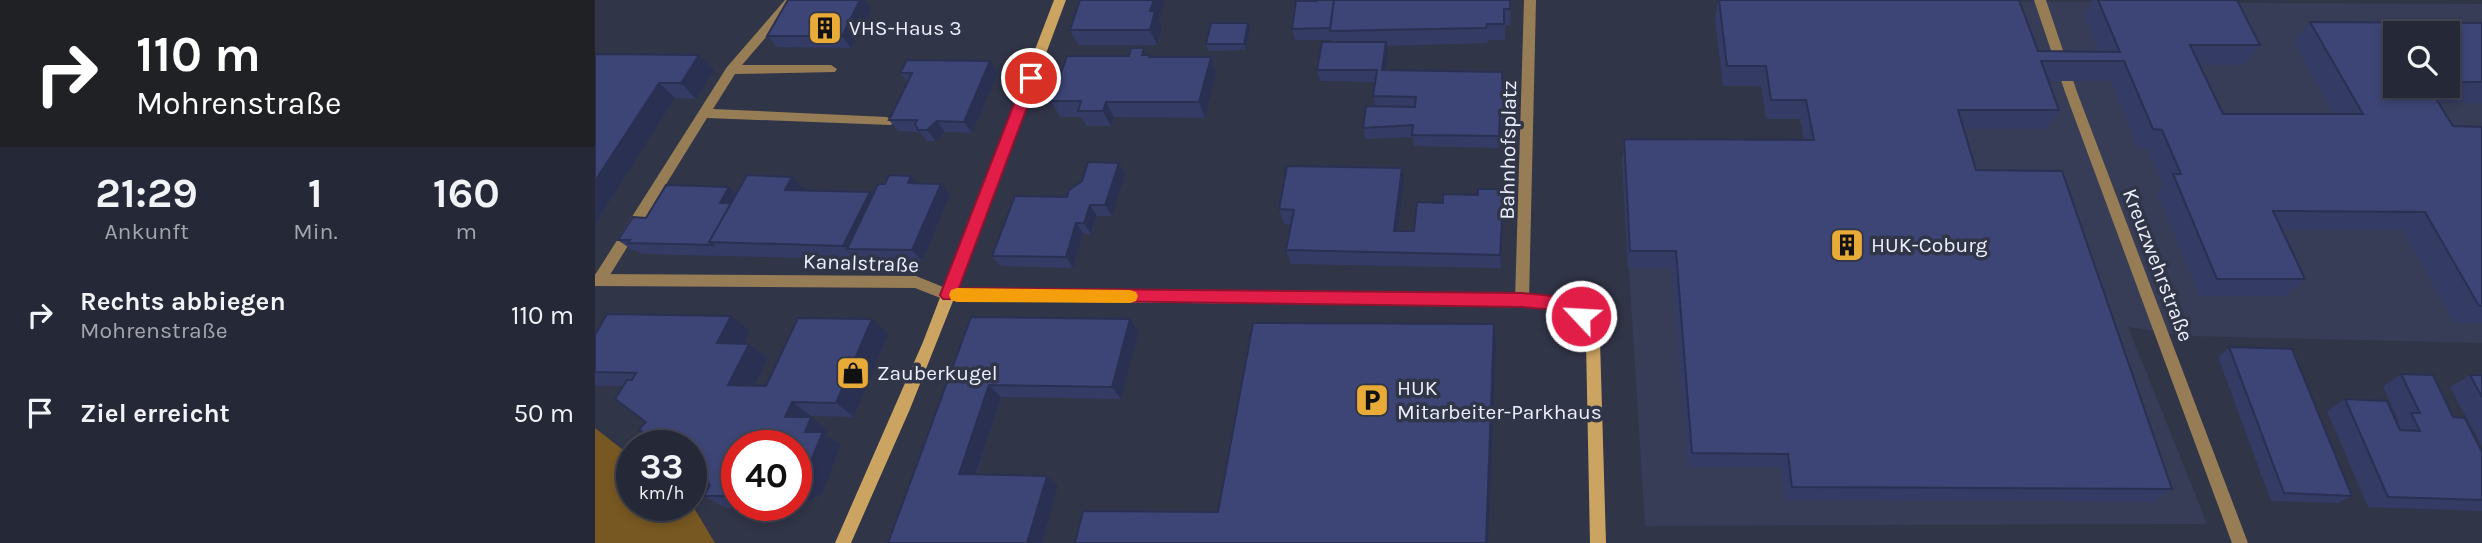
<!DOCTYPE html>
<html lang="de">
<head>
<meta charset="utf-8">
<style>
	:root { --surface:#252836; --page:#313442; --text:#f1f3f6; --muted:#a3a6ad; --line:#424451 }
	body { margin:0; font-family:Karla,sans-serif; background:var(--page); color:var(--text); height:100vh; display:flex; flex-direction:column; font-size:26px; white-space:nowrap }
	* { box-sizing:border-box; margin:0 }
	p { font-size:23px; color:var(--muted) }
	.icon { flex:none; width:38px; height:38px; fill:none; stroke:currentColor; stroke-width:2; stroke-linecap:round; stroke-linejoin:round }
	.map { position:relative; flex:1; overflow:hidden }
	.sheet { display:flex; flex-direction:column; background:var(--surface); width:595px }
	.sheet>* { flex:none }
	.guide { background:#202124; color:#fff; overflow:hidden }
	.controls { position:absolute; left:1788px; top:21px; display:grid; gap:14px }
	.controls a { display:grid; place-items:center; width:77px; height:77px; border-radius:0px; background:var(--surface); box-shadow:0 4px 10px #0003,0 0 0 2px var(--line); font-size:35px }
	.speed { position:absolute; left:21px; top:430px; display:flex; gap:14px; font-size:35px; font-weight:700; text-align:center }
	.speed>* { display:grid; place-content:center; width:91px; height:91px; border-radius:50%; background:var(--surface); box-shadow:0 4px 10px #0003,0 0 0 2px var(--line); line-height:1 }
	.speed small { font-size:18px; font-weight:400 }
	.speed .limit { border:10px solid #d22; background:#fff; color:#111 }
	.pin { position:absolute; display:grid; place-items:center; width:60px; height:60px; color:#fff; margin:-30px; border:4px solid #fff; border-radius:50%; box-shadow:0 2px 7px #0007 }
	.me { position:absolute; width:77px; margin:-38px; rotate:295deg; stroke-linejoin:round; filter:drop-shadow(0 0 5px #0008) }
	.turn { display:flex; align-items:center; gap:24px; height:147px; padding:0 21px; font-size:32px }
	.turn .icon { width:91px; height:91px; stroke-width:2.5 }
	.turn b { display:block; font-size:49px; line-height:60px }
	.eta { display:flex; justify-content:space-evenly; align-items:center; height:119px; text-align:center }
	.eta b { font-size:42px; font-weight:700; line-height:49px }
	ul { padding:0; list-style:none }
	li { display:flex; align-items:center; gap:21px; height:98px; padding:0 21px }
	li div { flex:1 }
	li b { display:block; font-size:26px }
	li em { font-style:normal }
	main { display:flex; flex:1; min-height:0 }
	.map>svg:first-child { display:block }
	.built { fill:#373d56; fill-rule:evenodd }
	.green { fill:#775822 }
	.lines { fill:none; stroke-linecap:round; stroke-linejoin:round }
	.lane { fill:#967d55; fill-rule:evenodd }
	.street { fill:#967d55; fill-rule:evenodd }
	.secondary { fill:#cca462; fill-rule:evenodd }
	.wall { fill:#343b65; fill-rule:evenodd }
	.shaded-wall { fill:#2a3052 }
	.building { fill:#3c4575; stroke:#2a3052; stroke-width:2 }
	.route { fill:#e11d48; stroke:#92132f; stroke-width:2 }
	.slow { fill:#f59e0b }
	.labels { text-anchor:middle; stroke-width:7; stroke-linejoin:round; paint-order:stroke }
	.poi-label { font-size:21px; fill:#edf0fc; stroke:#313548; text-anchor:start }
	.street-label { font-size:21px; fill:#edf0fc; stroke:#313548 }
</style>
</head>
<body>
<main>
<section class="sheet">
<div class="guide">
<div class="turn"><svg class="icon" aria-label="right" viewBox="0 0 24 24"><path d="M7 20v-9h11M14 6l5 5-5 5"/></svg><div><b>110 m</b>Mohrenstraße</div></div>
</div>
<div class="eta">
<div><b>21:29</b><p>Ankunft</p></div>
<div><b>1</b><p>Min.</p></div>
<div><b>160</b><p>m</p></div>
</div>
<ul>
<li><svg class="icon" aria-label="right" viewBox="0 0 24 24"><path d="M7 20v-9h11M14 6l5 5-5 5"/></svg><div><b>Rechts abbiegen</b><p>Mohrenstraße</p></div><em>110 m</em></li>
<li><svg class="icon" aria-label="arrive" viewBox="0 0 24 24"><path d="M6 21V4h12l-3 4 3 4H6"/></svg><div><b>Ziel erreicht</b></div><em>50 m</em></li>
</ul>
</section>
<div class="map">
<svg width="1887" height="543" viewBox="0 0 1887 543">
	<rect width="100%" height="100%" fill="#313548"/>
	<!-- built -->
	<path class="built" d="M1156 0 1887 4V343L1592 336 1533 327 1612 524 1050 526 1027 158H1212L1205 119H1171L1166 86H1128L1120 18H1158ZM1801 33H1853V86H1801Z"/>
	<!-- green -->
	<path class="green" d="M0 428 37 457V506H96V503L120 543H0Z"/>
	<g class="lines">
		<!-- lane -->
		<path class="lane" d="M190 0H203L147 65H236L242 69 240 72 140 74 118 109 292 117 298 122 296 125 112 118 10 283H0V275L132 67Z"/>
		<!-- street -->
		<path class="street" d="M929 0H941L934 300 932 304 927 306 922 304 920 300Z
			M1439 0H1451L1482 92 1653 543H1637L1470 92Z
			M0 274 321 276 358 291 360 295 358 299 353 301 320 288 0 286Z"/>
		<!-- secondary -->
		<path class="secondary" d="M459 0H471L363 289 927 294C970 297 987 299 1005 341L1011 543H995L991 341C977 309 958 309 927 306L358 301 315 409 256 543H240L328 342Z"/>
	</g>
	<!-- wall -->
	<path class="wall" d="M193 0H270L276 9 256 48 182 47 172 36Z
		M915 0 916 25H910V40H893L892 43 791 46 793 54 791 71 907 72 910 126H906L904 148 819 146 818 137 771 139 768 128 780 106 778 96 780 82 725 81 722 70 737 42V40H700L697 29 722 1Z
		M1123 0H1424L1443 51 1504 52 1489 15 1498 0H1642L1665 45 1649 65H1605L1628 114H1738L1699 42 1715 22 1887 23V103L1843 102 1858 126 1887 127V323H1859L1808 230H1686L1710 279 1690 296H1605L1562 192 1568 186 1553 149 1543 148 1516 81H1454L1464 110 1452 129H1369L1381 170 1577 489 1558 502 1190 500 1186 467H1093L1077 268H1033L1027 158 1029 139 1209 140 1205 119H1171L1166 86H1128L1120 18ZM1853 33V86H1801Z
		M564 20 567 27 562 45H483L475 30Z
		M653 23 655 29 651 50 614 51 611 44Z
		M0 54 119 70 101 99 80 98 0 224Z
		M552 55 556 57H616L621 73 610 118 519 117 516 126H491L486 117H465L456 101 534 56Z
		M305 73H403L377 133 350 132 341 141H332L325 132 303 131 294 120 313 83Z
		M530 174 517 216H502L496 234 488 233 478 268 405 266 397 256 472 197Z
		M809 182 803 231H819L909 204 906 268 696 264 691 250 696 224H689L684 209Z
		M323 184 355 195 327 261 47 254 43 251 37 250 23 240 51 218 134 187 142 194 210 190 275 192 278 195Z
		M376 317 535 319 544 332 526 399 406 397 381 475 463 486 447 543H293Z
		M155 331 149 344H154L173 358 160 386H171L293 334 259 417 216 416 215 417 234 431 232 436 246 445 227 494 203 507 131 508 109 496 112 490 100 484 51 422 28 386H2L0 385V335ZM142 446 201 506H142Z
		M1634 347 1757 496 1743 503 1676 501 1623 357Z
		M1806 374 1858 417 1887 452V511L1773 507 1732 411 1750 399 1801 422 1803 420 1788 386Z
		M1875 375H1887V446L1855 387Z"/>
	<!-- shaded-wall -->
	<path class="shaded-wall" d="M265 0H270L276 9 256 48 247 36Z
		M559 0H570L564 20 567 27 562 45 555 30V11Z
		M653 23 655 29 651 50 649 44Z
		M791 42 793 54 789 82 787 70Z
		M104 55 119 70 101 99 86 83Z
		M616 57 621 73 610 118 604 102Z
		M395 61 403 73 377 133 369 122Z
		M64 83 80 98 0 224V181Z
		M511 102 519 117 516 126 508 111Z
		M905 115 906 126 904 148V136Z
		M342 121 350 132 341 141 332 130Z
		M524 163 530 174 517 216 510 205Z
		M807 168 809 182 801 245 799 231Z
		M316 176 326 187 313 183Z
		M197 177 211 191 190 190Z
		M346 184 355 195 327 261 317 250Z
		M134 187 146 198 153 214 125 203Z
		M909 189V204L906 268 905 255Z
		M275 192 288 206 252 249 248 246Z
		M495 205 502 216 496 234 489 223Z
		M481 223 488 233 478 268 471 257Z
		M136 316 155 331 142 358 122 343Z
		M277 319 293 334 259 417 241 403Z
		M535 319 544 332 526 399 517 387Z
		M899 324 901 341 893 543H891Z
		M154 344 173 358 153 399 133 385Z
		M394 385 406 397 377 485 364 474Z
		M197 402 216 416 209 430 190 417Z
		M216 417 234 431 232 436 246 445 227 494 203 507 200 506 201 485 210 432Z
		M452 476 463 486 447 543H432Z
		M108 478 129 490 122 496 100 484Z"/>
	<!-- building -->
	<path class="building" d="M193 0H265L247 36H172Z
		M485 0H559L555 11H560L555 30H475Z
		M722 0H739L735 28 697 29 701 1H722Z
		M739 0H915V9H909V24H892L891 28 735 31Z
		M1124 0H1424L1443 51 1525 52 1503 0H1642L1665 45H1595L1628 114H1768L1715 22 1887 23V82H1853V33H1801V86H1833L1858 126 1887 127V306H1884L1830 212 1678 211 1710 279H1622L1578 174H1586L1567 130 1558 129 1529 61H1446L1464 110H1363L1381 170 1467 171 1577 489 1197 487 1193 454 1097 453 1081 251H1035L1029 139 1219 140 1211 100H1176L1171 66H1132Z
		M616 23H653L649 44H611Z
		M727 42H791L787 70 907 72 909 115H905L904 136 817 135 818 125 768 128 771 106 820 107 821 97 778 96 782 70H722Z
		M536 48H549L547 55H555L554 57H616L604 102H511L508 111H483L486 101H456L472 56H534Z
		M0 54 104 55 86 83H64L0 181Z
		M312 60 395 61 369 122 342 121 332 130H323L320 124 322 120H294L317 73H305Z
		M493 162 524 163 510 205H495L489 223H481L471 257 397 256 420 196 472 197 474 190 487 181Z
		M692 166 807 168 799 231H819L822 202 848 203V194L883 195V189H909L905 255 691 250 699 210 684 209Z
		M152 175 197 177 190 190 275 192 248 246 114 242Z
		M294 175 316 176 313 183 346 184 317 250 252 249 283 184H290Z
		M71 185 134 187 125 203H136L114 242 118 245 33 243 35 240H23L38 217 51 218Z
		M12 314 136 316 122 343 154 344 133 385 171 386 203 318 277 319 241 403 197 402 190 417H216L210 432H228L207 482 201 485V446H142V496H109L115 485 108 478 100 484 96 480V446H62L44 429 51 422 20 399 32 380H37L41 373 0 372V335Z
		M376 317 535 319 517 387 394 385 364 474 452 476 432 543H293Z
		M658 323 899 324 891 543H480L488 511 623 512Z
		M1634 347 1697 349 1757 496 1689 493Z
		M1806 374 1838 375 1858 417 1870 418 1887 452V500L1793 497 1750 399 1792 401 1805 430 1825 431 1816 413H1825Z
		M1875 375H1887V397Z"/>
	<!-- route -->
	<path class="route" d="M436 73 443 78 364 288 927 293C948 295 984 295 994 316L992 321 986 323 961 310 927 307 348 299 345 295 429 78Z"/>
	<!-- slow -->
	<path class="slow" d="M362 288 535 290 541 292 543 296 541 301 535 303 362 302 356 300 354 295 356 290Z"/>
	<!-- icons -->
	<defs>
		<g id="building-square" transform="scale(1.75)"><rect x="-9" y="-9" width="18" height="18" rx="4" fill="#e8ab37" stroke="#313548"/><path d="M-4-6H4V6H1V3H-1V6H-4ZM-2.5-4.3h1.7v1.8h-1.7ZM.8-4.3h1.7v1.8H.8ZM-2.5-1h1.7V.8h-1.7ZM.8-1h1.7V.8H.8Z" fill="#111"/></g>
		<g id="shop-square" transform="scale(1.75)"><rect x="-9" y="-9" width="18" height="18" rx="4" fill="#e8ab37" stroke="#313548"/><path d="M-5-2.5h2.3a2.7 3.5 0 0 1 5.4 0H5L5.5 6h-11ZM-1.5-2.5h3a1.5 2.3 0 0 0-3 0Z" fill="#111"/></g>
		<g id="parking-square" transform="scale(1.75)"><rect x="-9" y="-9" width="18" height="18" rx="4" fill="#e8ab37" stroke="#313548"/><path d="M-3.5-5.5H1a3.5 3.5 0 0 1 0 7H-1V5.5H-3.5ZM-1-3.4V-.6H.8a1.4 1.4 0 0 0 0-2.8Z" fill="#111"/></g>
	</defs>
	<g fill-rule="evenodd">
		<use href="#building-square" x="230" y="28"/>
		<use href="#building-square" x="1252" y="245"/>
		<use href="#shop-square" x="258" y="373"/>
		<use href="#parking-square" x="777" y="400"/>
	</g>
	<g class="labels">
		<!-- poi labels -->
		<g class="poi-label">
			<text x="254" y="35">VHS-Haus 3</text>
			<text x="1276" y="252">HUK-Coburg</text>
			<text x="282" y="380">Zauberkugel</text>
			<text x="802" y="395">HUK<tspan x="802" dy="24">Mitarbeiter-Parkhaus</tspan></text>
		</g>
		<!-- street labels -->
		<g class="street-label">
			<text transform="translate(913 150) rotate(-89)" y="7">Bahnhofsplatz</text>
			<text transform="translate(266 263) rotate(2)" y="7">Kanalstraße</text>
			<text transform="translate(1563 265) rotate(69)" y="7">Kreuzwehrstraße</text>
		</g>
	</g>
</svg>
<div class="controls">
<a><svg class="icon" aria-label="search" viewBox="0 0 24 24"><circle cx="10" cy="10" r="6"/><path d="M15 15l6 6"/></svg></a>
</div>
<div class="speed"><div>33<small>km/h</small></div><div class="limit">40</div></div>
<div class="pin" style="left:436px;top:78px;background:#d93025"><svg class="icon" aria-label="arrive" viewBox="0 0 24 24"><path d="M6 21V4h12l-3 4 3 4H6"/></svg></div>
<svg class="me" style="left:986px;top:316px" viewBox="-20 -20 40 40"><circle r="17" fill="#e11d48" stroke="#fff" stroke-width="3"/><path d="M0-11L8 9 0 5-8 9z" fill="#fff"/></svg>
</div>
</main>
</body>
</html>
